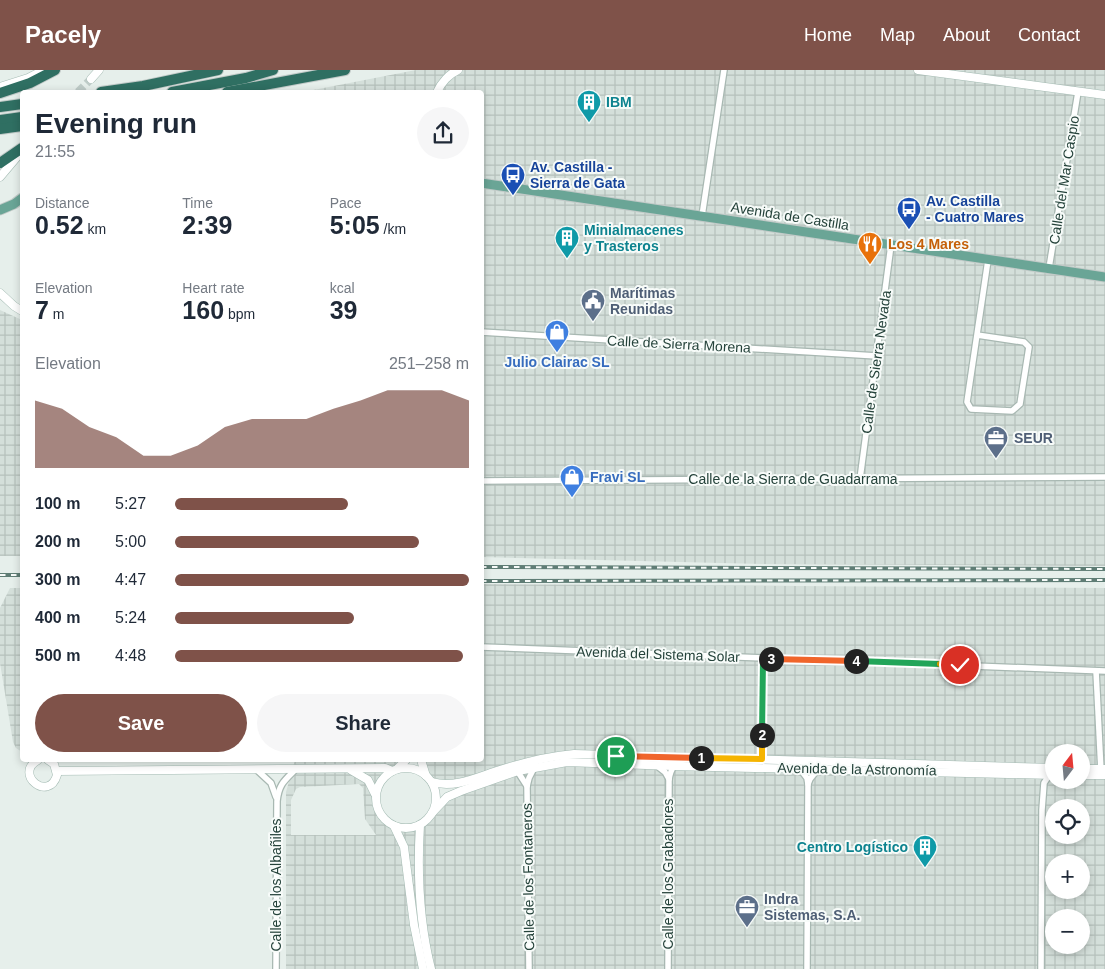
<!DOCTYPE html>
<html lang="en">
<head>
<meta charset="utf-8">
<style>
	:root { --surface:#fff; --page:#f6f6f7; --text:#1f2937; --muted:#747a83; --accent:#7f5249 }
	body { margin:0; font-family:Arial,sans-serif; background:var(--page); color:var(--text); height:100vh; display:flex; flex-direction:column; font-size:19px; white-space:nowrap }
	* { box-sizing:border-box; margin:0 }
	p { font-size:16px; color:var(--muted) }
	.icon { flex:none; width:28px; height:28px; fill:none; stroke:currentColor; stroke-width:2; stroke-linecap:round; stroke-linejoin:round }
	.map { position:relative; flex:1; overflow:hidden }
	.sheet { position:absolute; left:20px; top:20px; width:464px; height:672px; display:flex; flex-direction:column; background:var(--surface); border-radius:5px; box-shadow:0 2px 8px #0003 }
	.sheet>* { flex:none }
	.needle { width:32px; rotate:16deg }
	.fabs { position:absolute; left:1045px; top:674px; display:grid; gap:10px }
	.fabs a { display:grid; place-items:center; width:45px; height:45px; border-radius:50%; background:var(--surface); box-shadow:0 2px 8px #0003; font-size:25px }
	.pin { position:absolute; display:grid; place-items:center; width:42px; height:42px; color:#fff; margin:-21px; border:2px solid #fff; border-radius:50%; box-shadow:0 1px 5px #0007 }
	.km { position:absolute; width:25px; height:25px; margin:-12px; border-radius:50%; background:#222; color:#fff; font-size:14px; line-height:25px; text-align:center }
	.round { display:grid; place-items:center; flex:none; width:52px; height:52px; border-radius:26px; background:var(--page) }
	.headline { display:flex; align-items:center; justify-content:space-between; height:85px; padding:0 15px }
	h1 { font-size:28px; font-weight:600; line-height:38px }
	.stats { display:grid; grid-template-columns:repeat(3,1fr); gap:8px; height:85px; padding:5px 15px }
	.stats div { display:grid; align-content:center }
	.stats b { font-size:25px; font-weight:600 }
	.stats small { font-size:14px; font-weight:400 }
	.stats p { font-size:14px }
	.chart { height:140px; padding:10px 15px }
	.chart p { display:flex; justify-content:space-between }
	.chart svg { width:100%; height:90px; margin-top:5px; fill:var(--accent); opacity:.7 }
	.cta { display:flex; gap:10px; margin-top:auto; padding:10px 15px }
	.cta a { flex:1; height:58px; border-radius:30px; background:var(--accent); color:#fff; font-size:20px; font-weight:600; line-height:58px; text-align:center }
	.cta a+a { background:var(--page); color:var(--text) }
	ul { padding:0 15px; list-style:none; font-size:16px }
	li { display:grid; grid-template-columns:80px 60px 1fr; align-items:center; height:38px }
	li i { height:12px; border-radius:6px; background:var(--accent) }
	header { display:flex; align-items:center; gap:30px; box-sizing:border-box; height:70px; padding:0 25px; background:var(--accent); color:#fff }
	header strong { font-size:24px }
	nav { display:flex; gap:28px; margin-inline-start:auto; font-size:18px }
	.map>svg:first-child { display:block }
	.industrial { fill:url(#industrial-grid); fill-rule:evenodd }
	.grass { fill:#bfe0c8 }
	.lines { fill:none; stroke-linecap:round; stroke-linejoin:round }
	.secondary-tunnel { stroke:#bfccc8; stroke-width:8; stroke-dasharray:8 4; stroke-linecap:butt }
	.street-casing { stroke:#a8b8b2; stroke-width:8 }
	.secondary-casing { stroke:#a4bbb3; stroke-width:9 }
	.primary-casing { stroke:#c2cac8; stroke-width:11 }
	.highway-casing { stroke:#c2cac8; stroke-width:12 }
	.street { stroke:#fff; stroke-width:5.5 }
	.secondary { stroke:#fff; stroke-width:8 }
	.primary { stroke:#6aa596; stroke-width:9 }
	.highway { stroke:#2f6f62; stroke-width:10 }
	.rail-casing { stroke:#5f7d75; stroke-width:4 }
	.rail { stroke:#f7fbf9; stroke-width:2; stroke-dasharray:5.5; stroke-linecap:butt }
	.split-1-casing { stroke:#fff; stroke-width:10 }
	.split-2-casing { stroke:#fff; stroke-width:10 }
	.split-3-casing { stroke:#fff; stroke-width:10 }
	.split-4-casing { stroke:#fff; stroke-width:10 }
	.split-5-casing { stroke:#fff; stroke-width:10 }
	.split-6-casing { stroke:#fff; stroke-width:10 }
	.split-1 { stroke:#f0652b; stroke-width:6 }
	.split-2 { stroke:#f5b400; stroke-width:6 }
	.split-3 { stroke:#22a559; stroke-width:6 }
	.split-4 { stroke:#f0652b; stroke-width:6 }
	.split-5 { stroke:#22a559; stroke-width:6 }
	.split-6 { stroke:#f5b400; stroke-width:6 }
	.labels { text-anchor:middle; dominant-baseline:central; stroke-width:4; stroke-linejoin:round; paint-order:stroke }
	.culture-label { font-size:14px; font-weight:bold; fill:#0d838f; stroke:#f7fbf9; text-anchor:start }
	.transit-label { font-size:14px; font-weight:bold; fill:#164399; stroke:#f7fbf9; text-anchor:start }
	.street-label { font-size:14px; fill:#24423a; stroke:#f7fbf9 }
	.food-label { font-size:14px; font-weight:bold; fill:#c56008; stroke:#f7fbf9; text-anchor:start }
	.service-label { font-size:14px; font-weight:bold; fill:#4e5e75; stroke:#f7fbf9; text-anchor:start }
	.shop-label { font-size:14px; font-weight:bold; fill:#366cbe; stroke:#f7fbf9 }
</style>
</head>
<body>
<header>
<strong>Pacely</strong>
<nav><a>Home</a><a>Map</a><a>About</a><a>Contact</a></nav>
</header>
<div class="map">
<svg width="1105" height="899" viewBox="0 0 1105 899">
	<defs>
		<pattern id="industrial-grid" width="8" height="8" patternUnits="userSpaceOnUse" patternTransform="scale(1.25)"><rect width="8" height="8" fill="#d4dfda"/><path d="M0 4h8M4 0v8" fill="none" stroke="#b6c1bc"/></pattern>
	</defs>
	<rect width="100%" height="100%" fill="#e6efeb"/>
	<!-- industrial -->
	<g class="industrial">
		<path d="M416 0H1105V496L761 494 481 487V22H303Z"/>
		<path d="M0 240 22 250V486H0Z"/>
		<path d="M481 514 1105 518V699H1081V682H1054V698L566 685 458 714 432 712 426 706 421 690H481Z"/>
		<path d="M10 518H22V682L16 678 13 672 0 593V538Z"/>
		<path d="M295 690H406L382 710 378 718 376 726 377 735 384 749 394 756 403 758H411L420 755 427 750 447 727 549 695 1054 705V710H1081V705H1105V899H286V722ZM359 714 363 718 365 749 376 765H291V730L296 719 300 717ZM1054 738H1081V765H1054ZM1054 792H1081V820H1054ZM1054 848H1081V875H1054Z"/>
	</g>
	<!-- grass -->
	<path class="grass" d="M168 690H395L175 692Z"/>
	<g class="lines">
		<!-- secondary-tunnel -->
		<path class="secondary-tunnel" d="M78 22 91 9"/>
		<defs>
			<g id="street">
				<path d="M702 146 724 0"/>
				<path d="M1049 198 1078 22"/>
				<path d="M481 262 877 286"/>
				<path d="M977 265 1024 272 1029 277 1020 334 1012 341 971 339 967 332 988 190"/>
				<path d="M860 409 891 175"/>
				<path d="M481 411 1105 407"/>
				<path d="M481 577 1105 601"/>
				<path d="M1096 601 1101 701"/>
				<path d="M763 691 762 689 763 589"/>
				<path d="M794 691 807 708 808 714"/>
				<path d="M656 695 665 702 669 709"/>
				<path d="M516 699 527 716"/>
				<path d="M257 700 271 713 276 727"/>
				<path d="M276 899 277 731C279 714 284 711 296 699"/>
				<path d="M529 899 527 716 529 708 534 698"/>
				<path d="M668 899 669 709C671 698 675 692 686 689"/>
				<path d="M807 899 808 714 810 709 818 699"/>
				<path d="M1041 899 1042 740 1044 713 1050 704"/>
			</g>
			<g id="secondary">
				<path d="M918 0 1105 25"/>
				<path d="M91 9 99 0"/>
				<path d="M0 17 28 8 44 0"/>
				<path d="M437 22C441 13 449 4 458 0"/>
				<path d="M0 107 22 81"/>
				<path d="M0 223 14 236 22 241"/>
				<path d="M38 690C13 704 49 733 57 705L54 694 48 690"/>
				<path d="M421 690 426 706"/>
				<circle cx="406" cy="728" r="30"/>
				<path d="M397 699 406 690"/>
				<path d="M1081 699H1105"/>
				<path d="M351 700 368 710 375 724"/>
				<path d="M57 701 385 698 392 701"/>
				<path d="M1081 705H1105"/>
				<path d="M432 712C456 719 479 706 503 699 526 692 550 686 574 684L1054 698"/>
				<path d="M432 743 447 727 461 721 518 701 567 692 673 696 1054 705"/>
				<path d="M420 755C417 804 419 851 431 899"/>
				<path d="M394 756 404 777 414 855 423 899"/>
			</g>
			<g id="primary">
				<path d="M481 113 1105 207"/>
				<path d="M0 140 14 134 22 128"/>
			</g>
			<g id="highway">
				<path d="M101 22 143 16 218 0"/>
				<path d="M172 22 246 8 273 0"/>
				<path d="M227 22 345 0"/>
				<path d="M0 23 30 13 55 0"/>
				<path d="M0 37 22 34"/>
				<path d="M0 50 22 47"/>
				<path d="M0 59 22 56"/>
				<path d="M0 93 22 78"/>
			</g>
		</defs>
		<!-- street casing -->
		<use href="#street" class="street-casing"/>
		<!-- secondary casing -->
		<use href="#secondary" class="secondary-casing"/>
		<!-- primary casing -->
		<use href="#primary" class="primary-casing"/>
		<!-- highway casing -->
		<use href="#highway" class="highway-casing"/>
		<!-- street -->
		<use href="#street" class="street"/>
		<!-- secondary -->
		<use href="#secondary" class="secondary"/>
		<!-- primary -->
		<use href="#primary" class="primary"/>
		<!-- highway -->
		<use href="#highway" class="highway"/>
		<defs>
			<g id="rail">
				<path d="M481 497 1105 499"/>
				<path d="M0 505H22"/>
				<path d="M481 511 1105 510"/>
			</g>
		</defs>
		<!-- rail casing -->
		<use href="#rail" class="rail-casing"/>
		<!-- rail -->
		<use href="#rail" class="rail"/>
	</g>
	<g class="lines">
		<defs>
			<path id="split-1" d="M616 686 701 688"/>
			<path id="split-2" d="M701 688 762 689V665"/>
			<path id="split-3" d="M762 665 763 589H771"/>
			<path id="split-4" d="M771 589 856 591"/>
			<path id="split-5" d="M856 591 940 594"/>
			<path id="split-6" d="M940 594 960 595"/>
		</defs>
		<!-- split-1 casing -->
		<use href="#split-1" class="split-1-casing"/>
		<!-- split-2 casing -->
		<use href="#split-2" class="split-2-casing"/>
		<!-- split-3 casing -->
		<use href="#split-3" class="split-3-casing"/>
		<!-- split-4 casing -->
		<use href="#split-4" class="split-4-casing"/>
		<!-- split-5 casing -->
		<use href="#split-5" class="split-5-casing"/>
		<!-- split-6 casing -->
		<use href="#split-6" class="split-6-casing"/>
		<!-- split-1 -->
		<use href="#split-1" class="split-1"/>
		<!-- split-2 -->
		<use href="#split-2" class="split-2"/>
		<!-- split-3 -->
		<use href="#split-3" class="split-3"/>
		<!-- split-4 -->
		<use href="#split-4" class="split-4"/>
		<!-- split-5 -->
		<use href="#split-5" class="split-5"/>
		<!-- split-6 -->
		<use href="#split-6" class="split-6"/>
	</g>
	<!-- icons -->
	<defs>
		<symbol id="building-pin" viewBox="-11 -11 22 30"><path d="M0 17L-7.5 6A9.5 9.5 0 1 1 7.5 6Z" fill="#0f9aa8" stroke="#f7fbf9"/><path d="M-4-6H4V6H1V3H-1V6H-4ZM-2.5-4.3h1.7v1.8h-1.7ZM.8-4.3h1.7v1.8H.8ZM-2.5-1h1.7V.8h-1.7ZM.8-1h1.7V.8H.8Z" fill="#fff"/></symbol>
		<symbol id="bus-pin" viewBox="-11 -11 22 30"><path d="M0 17L-7.5 6A9.5 9.5 0 1 1 7.5 6Z" fill="#1a4fb4" stroke="#f7fbf9"/><path d="M-5-6H5V4H4V6H2V4H-2V6H-4V4H-5ZM-3.5-4V0h7V-4ZM-3.5 1.2v1.5H-2V1.2ZM2 1.2v1.5H3.5V1.2Z" fill="#fff"/></symbol>
		<symbol id="restaurant-pin" viewBox="-11 -11 22 30"><path d="M0 17L-7.5 6A9.5 9.5 0 1 1 7.5 6Z" fill="#e8710a" stroke="#f7fbf9"/><path d="M-5-6h1v4h1v-4h1v4h1v-4h1v5L-1.5 .5V6h-2V.5L-5-1ZM5-6V6H3V1.5H1.5Q1.5-4 5-6Z" fill="#fff"/></symbol>
		<symbol id="civic-pin" viewBox="-11 -11 22 30"><path d="M0 17L-7.5 6A9.5 9.5 0 1 1 7.5 6Z" fill="#5c6f8a" stroke="#f7fbf9"/><path d="M-.6-6.5H3V-4.5H.6V-3L4-1V1h2V6H-6V1h2V-1L-.6-3ZM-1.2 2.5V6h2.4V2.5Z" fill="#fff"/></symbol>
		<symbol id="shop-pin" viewBox="-11 -11 22 30"><path d="M0 17L-7.5 6A9.5 9.5 0 1 1 7.5 6Z" fill="#3f7fe0" stroke="#f7fbf9"/><path d="M-5-2.5h2.3a2.7 3.5 0 0 1 5.4 0H5L5.5 6h-11ZM-1.5-2.5h3a1.5 2.3 0 0 0-3 0Z" fill="#fff"/></symbol>
		<symbol id="office-pin" viewBox="-11 -11 22 30"><path d="M0 17L-7.5 6A9.5 9.5 0 1 1 7.5 6Z" fill="#5c6f8a" stroke="#f7fbf9"/><path d="M-6-3h4V-5.5h4V-3h4V5H-6ZM-1-4.5V-3h2v-1.5ZM-6 0V1H6V0Z" fill="#fff"/></symbol>
	</defs>
	<g fill-rule="evenodd">
		<use href="#building-pin" x="575" y="18" width="28" height="38"/>
		<use href="#bus-pin" x="499" y="91" width="28" height="38"/>
		<use href="#bus-pin" x="895" y="125" width="28" height="38"/>
		<use href="#building-pin" x="553" y="154" width="28" height="38"/>
		<use href="#restaurant-pin" x="856" y="160" width="28" height="38"/>
		<use href="#civic-pin" x="579" y="217" width="28" height="38"/>
		<use href="#shop-pin" x="543" y="248" width="28" height="38"/>
		<use href="#office-pin" x="982" y="354" width="28" height="38"/>
		<use href="#shop-pin" x="558" y="393" width="28" height="38"/>
		<use href="#building-pin" x="911" y="763" width="28" height="38"/>
		<use href="#office-pin" x="733" y="823" width="28" height="38"/>
	</g>
	<g class="labels">
		<!-- culture labels -->
		<g class="culture-label">
			<text x="606" y="32">IBM</text>
			<text x="584" y="160">Minialmacenes<tspan x="584" dy="16">y Trasteros</tspan></text>
			<text x="908" y="777" text-anchor="end">Centro Logístico</text>
		</g>
		<!-- transit labels -->
		<g class="transit-label">
			<text x="530" y="97">Av. Castilla -<tspan x="530" dy="16">Sierra de Gata</tspan></text>
			<text x="926" y="131">Av. Castilla<tspan x="926" dy="16">- Cuatro Mares</tspan></text>
		</g>
		<!-- street labels -->
		<g class="street-label">
			<text transform="translate(1064 110) rotate(-81)">Calle del Mar Caspio</text>
			<text transform="translate(790 146) rotate(9)">Avenida de Castilla</text>
			<text transform="translate(679 274) rotate(3)">Calle de Sierra Morena</text>
			<text transform="translate(876 292) rotate(-82)">Calle de Sierra Nevada</text>
			<text x="793" y="409">Calle de la Sierra de Guadarrama</text>
			<text transform="translate(658 584) rotate(2)">Avenida del Sistema Solar</text>
			<text transform="translate(857 699) rotate(1)">Avenida de la Astronomía</text>
			<text transform="translate(668 804) rotate(-90)">Calle de los Grabadores</text>
			<text transform="translate(528 807) rotate(-91)">Calle de los Fontaneros</text>
			<text transform="translate(276 815) rotate(-90)">Calle de los Albañiles</text>
		</g>
		<!-- food labels -->
		<g class="food-label">
			<text x="888" y="174">Los 4 Mares</text>
		</g>
		<!-- service labels -->
		<g class="service-label">
			<text x="610" y="223">Marítimas<tspan x="610" dy="16">Reunidas</tspan></text>
			<text x="1014" y="368">SEUR</text>
			<text x="764" y="829">Indra<tspan x="764" dy="16">Sistemas, S.A.</tspan></text>
		</g>
		<!-- shop labels -->
		<g class="shop-label">
			<text x="557" y="292">Julio Clairac SL</text>
			<text x="590" y="407" text-anchor="start">Fravi SL</text>
		</g>
	</g>
</svg>
<div class="fabs">
<a><svg class="needle" viewBox="-14 -14 28 28"><path d="M0-13l5 13h-10z" fill="#e53935"/><path d="M0 13l5-13h-10z" fill="#747a83"/></svg></a>
<a><svg class="icon" aria-label="locate" viewBox="0 0 24 24"><circle cx="12" cy="12" r="6"/><path d="M12 2v4M12 18v4M2 12h4M18 12h4"/></svg></a>
<a>+</a>
<a>−</a>
</div>
<div class="pin" style="left:616px;top:686px;background:#1e9e55"><svg class="icon" aria-label="arrive" viewBox="0 0 24 24"><path d="M6 21V4h12l-3 4 3 4H6"/></svg></div>
<div class="pin" style="left:960px;top:595px;background:#d93025"><svg class="icon" aria-label="check" viewBox="0 0 24 24"><path d="M5 12l5 5 9-10"/></svg></div>
<b class="km" style="left:701px;top:688px">1</b>
<b class="km" style="left:762px;top:665px">2</b>
<b class="km" style="left:771px;top:589px">3</b>
<b class="km" style="left:856px;top:591px">4</b>
<section class="sheet">
<div class="headline"><div><h1>Evening run</h1><p>21:55</p></div><a class="round"><svg class="icon" aria-label="share" viewBox="0 0 24 24"><path d="M12 15V3M7 8l5-5 5 5M5 13v7h14v-7"/></svg></a></div>
<div class="stats">
<div><p>Distance</p><b>0.52<small> km</small></b></div>
<div><p>Time</p><b>2:39</b></div>
<div><p>Pace</p><b>5:05<small> /km</small></b></div>
</div>
<div class="stats">
<div><p>Elevation</p><b>7<small> m</small></b></div>
<div><p>Heart rate</p><b>160<small> bpm</small></b></div>
<div><p>kcal</p><b>39</b></div>
</div>
<div class="chart"><p><span>Elevation</span>251–258 m</p>
<svg viewBox="0 0 160 44" preserveAspectRatio="none"><path d="M0 44V11L10 15L20 24L30 29L40 38L50 38L60 33L70 24L80 20L90 20L100 20L110 15L120 11L130 6L140 6L150 6L160 11V44z"/></svg>
</div>
<ul>
<li><b>100 m</b>5:27<i style="width:59%"></i></li>
<li><b>200 m</b>5:00<i style="width:83%"></i></li>
<li><b>300 m</b>4:47<i style="width:100%"></i></li>
<li><b>400 m</b>5:24<i style="width:61%"></i></li>
<li><b>500 m</b>4:48<i style="width:98%"></i></li>
</ul>
<div class="cta"><a>Save</a><a>Share</a></div>
</section>
</div>
</body>
</html>
